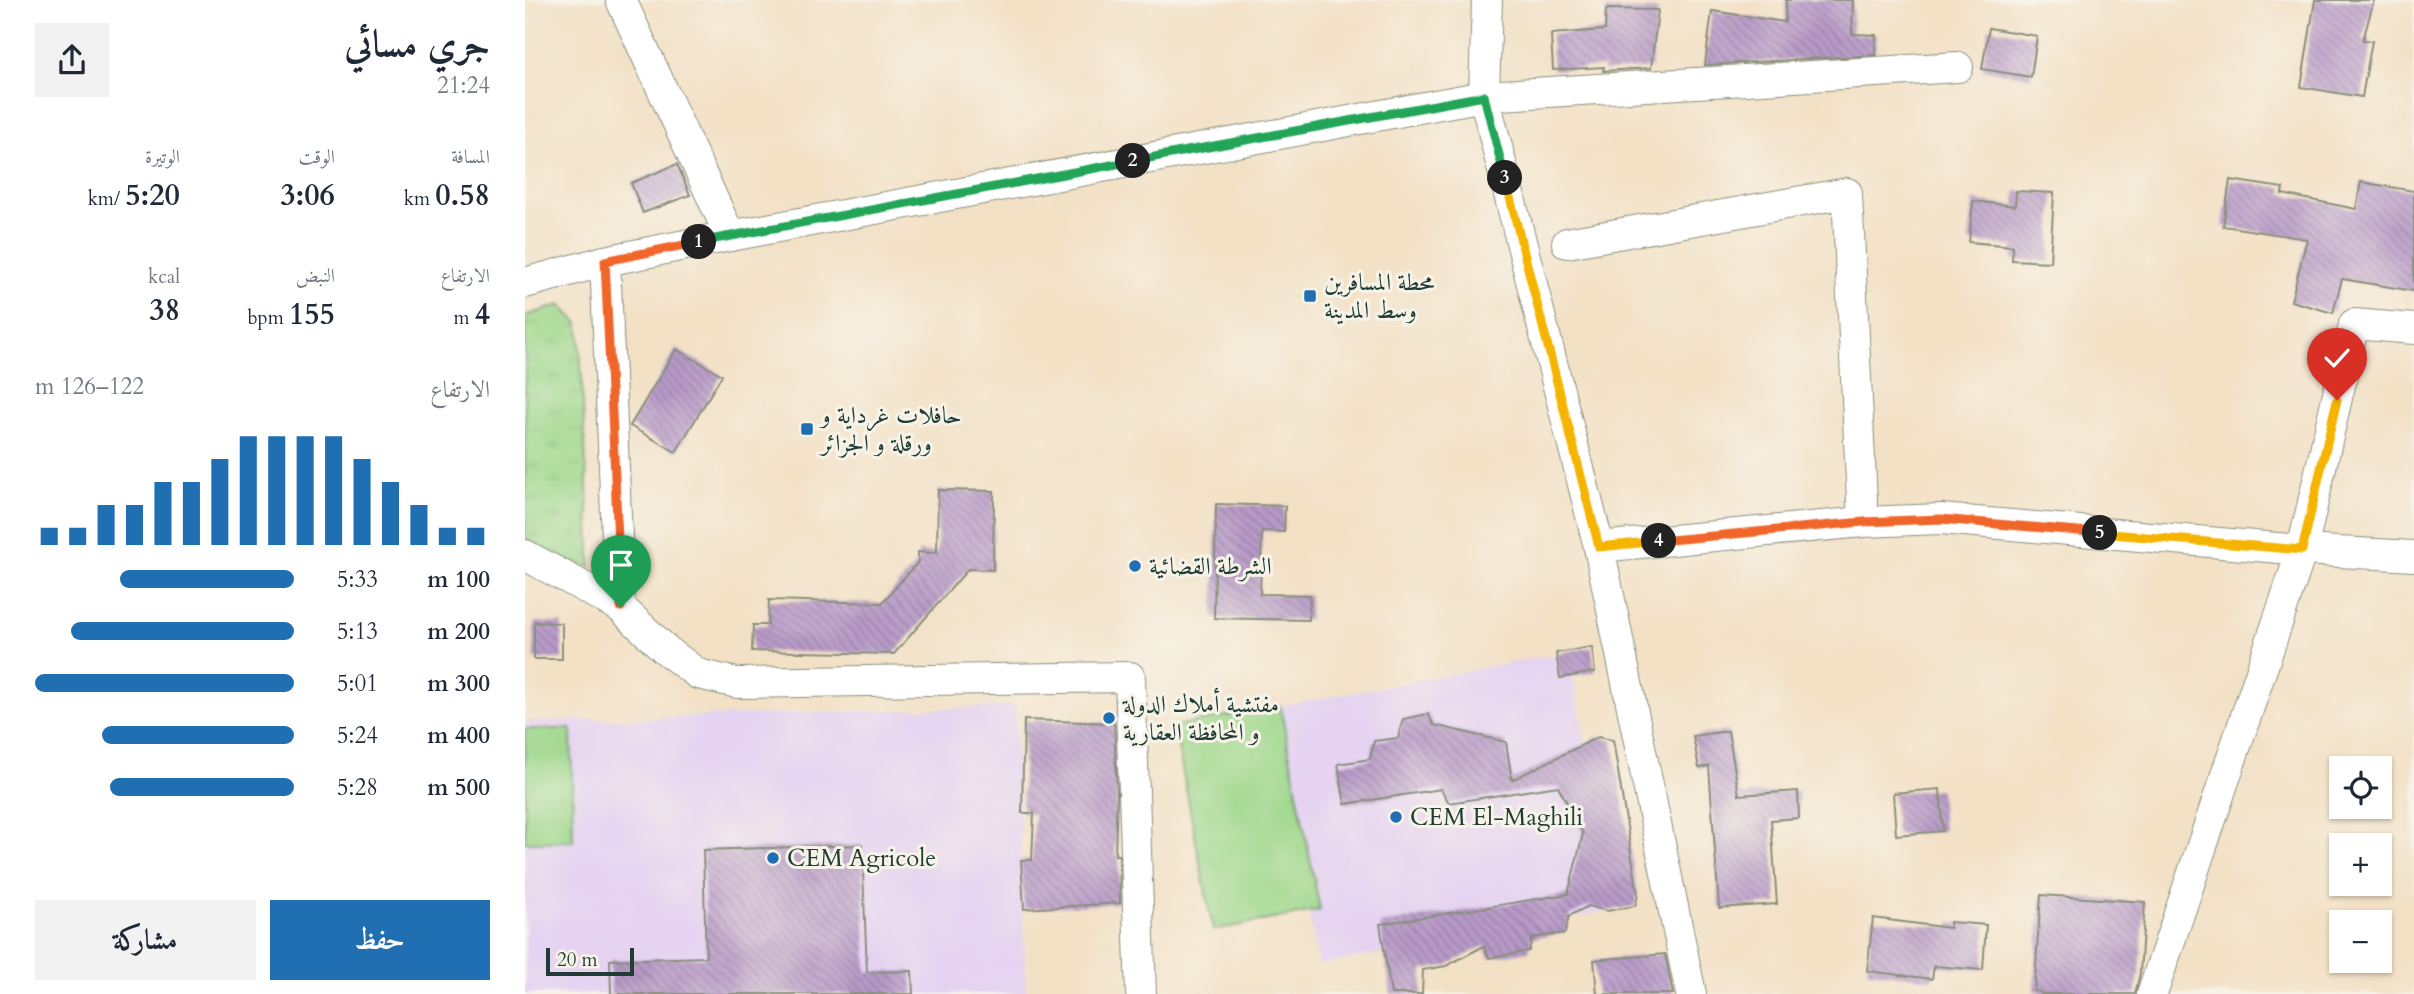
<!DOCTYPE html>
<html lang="ar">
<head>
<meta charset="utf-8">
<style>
	:root { --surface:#fff; --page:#f2f2f3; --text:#1f2937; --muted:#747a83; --accent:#1f6fb2 }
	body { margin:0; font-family:Cardo,Amiri,serif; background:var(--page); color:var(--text); direction:rtl; height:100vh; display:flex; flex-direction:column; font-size:26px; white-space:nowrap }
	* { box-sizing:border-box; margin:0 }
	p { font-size:23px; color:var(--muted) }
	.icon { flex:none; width:38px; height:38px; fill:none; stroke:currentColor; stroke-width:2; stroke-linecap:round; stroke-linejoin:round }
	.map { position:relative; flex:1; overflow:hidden; direction:ltr }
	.sheet { display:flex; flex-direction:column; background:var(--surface); width:525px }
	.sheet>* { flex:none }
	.fabs { position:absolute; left:1804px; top:756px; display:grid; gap:14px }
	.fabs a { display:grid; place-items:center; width:63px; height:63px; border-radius:0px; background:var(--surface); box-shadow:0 2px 5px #0004; font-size:35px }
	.scale { position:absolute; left:21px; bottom:18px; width:88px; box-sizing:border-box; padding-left:7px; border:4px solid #1f3d34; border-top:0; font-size:19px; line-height:24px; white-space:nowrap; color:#1f3d34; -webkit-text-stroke:5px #f7f3e8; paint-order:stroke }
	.pin { position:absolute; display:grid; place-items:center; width:60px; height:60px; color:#fff; margin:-72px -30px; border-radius:50% 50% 50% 0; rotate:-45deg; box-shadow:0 0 7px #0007 }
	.pin .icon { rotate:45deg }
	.km { position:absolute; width:35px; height:35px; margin:-18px; border-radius:50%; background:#222; color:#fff; font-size:19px; line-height:35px; text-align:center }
	.round { display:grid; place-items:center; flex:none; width:74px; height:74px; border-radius:0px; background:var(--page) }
	.head { display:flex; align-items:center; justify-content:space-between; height:119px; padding:0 35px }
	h1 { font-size:38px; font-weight:700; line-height:52px }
	.figures { display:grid; grid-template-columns:repeat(3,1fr); gap:10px; height:119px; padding:7px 35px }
	.figures div { display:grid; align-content:center }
	.figures b { font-size:30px; font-weight:700 }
	.figures small { font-size:19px; font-weight:400 }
	.figures p { font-size:19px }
	.chart { height:196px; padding:14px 35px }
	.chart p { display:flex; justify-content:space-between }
	.chart svg { width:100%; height:126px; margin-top:7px; stroke:var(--accent); stroke-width:6 }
	.button { display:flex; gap:14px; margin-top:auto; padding:14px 35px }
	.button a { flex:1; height:80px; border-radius:0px; background:var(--accent); color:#fff; font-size:28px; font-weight:700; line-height:80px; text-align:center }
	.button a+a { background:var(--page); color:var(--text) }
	ul { padding:0 35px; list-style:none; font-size:23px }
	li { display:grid; grid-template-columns:112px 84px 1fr; align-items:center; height:52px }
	li i { height:18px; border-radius:9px; background:var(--accent) }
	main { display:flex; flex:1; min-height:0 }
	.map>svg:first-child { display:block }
	.built { fill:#e5d3f1 }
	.green { fill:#9dd78a; stroke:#5e8a5f; stroke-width:2 }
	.park { fill:url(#park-tufts); stroke:#5e8a5f; stroke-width:2 }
	.building { fill:url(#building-back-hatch) }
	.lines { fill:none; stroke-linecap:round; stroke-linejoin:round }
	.minor-casing { stroke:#898f7d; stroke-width:32 }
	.minor { stroke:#fff; stroke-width:30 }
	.split-1-casing { stroke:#fff; stroke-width:14 }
	.split-2-casing { stroke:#fff; stroke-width:14 }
	.split-3-casing { stroke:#fff; stroke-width:14 }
	.split-4-casing { stroke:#fff; stroke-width:14 }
	.split-5-casing { stroke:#fff; stroke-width:14 }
	.split-6-casing { stroke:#fff; stroke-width:14 }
	.split-1 { stroke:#f0652b; stroke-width:9 }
	.split-2 { stroke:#22a559; stroke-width:9 }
	.split-3 { stroke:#22a559; stroke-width:9 }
	.split-4 { stroke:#f5b400; stroke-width:9 }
	.split-5 { stroke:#f0652b; stroke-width:9 }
	.split-6 { stroke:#f5b400; stroke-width:9 }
	.poi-dot { fill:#1f6fb2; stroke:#f7f3e8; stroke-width:2.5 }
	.labels { text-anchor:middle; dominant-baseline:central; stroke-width:6; stroke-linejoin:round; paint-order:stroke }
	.poi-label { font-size:24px; fill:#1f3d34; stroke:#f7f3e8; text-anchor:start }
</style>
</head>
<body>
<main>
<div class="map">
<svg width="1889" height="994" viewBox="0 0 1889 994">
	<defs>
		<pattern id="park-tufts" width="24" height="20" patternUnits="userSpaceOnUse" patternTransform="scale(1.75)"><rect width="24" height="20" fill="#9dd78a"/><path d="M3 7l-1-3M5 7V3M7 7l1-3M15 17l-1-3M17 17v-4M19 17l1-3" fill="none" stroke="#87b978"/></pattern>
		<pattern id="building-back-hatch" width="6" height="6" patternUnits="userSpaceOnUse" patternTransform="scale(1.75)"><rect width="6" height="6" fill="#b89ac8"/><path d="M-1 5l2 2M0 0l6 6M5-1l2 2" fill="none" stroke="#957fa3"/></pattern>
	</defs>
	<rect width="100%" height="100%" fill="#f7f3e8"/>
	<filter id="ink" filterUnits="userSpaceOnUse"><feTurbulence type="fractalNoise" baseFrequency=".0143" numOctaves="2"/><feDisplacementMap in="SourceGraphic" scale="14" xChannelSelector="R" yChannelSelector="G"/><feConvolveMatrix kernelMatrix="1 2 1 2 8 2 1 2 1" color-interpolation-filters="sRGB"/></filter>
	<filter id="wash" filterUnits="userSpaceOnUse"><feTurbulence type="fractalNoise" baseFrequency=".00686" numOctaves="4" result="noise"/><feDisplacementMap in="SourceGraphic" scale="28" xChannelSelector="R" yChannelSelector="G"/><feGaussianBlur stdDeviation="1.57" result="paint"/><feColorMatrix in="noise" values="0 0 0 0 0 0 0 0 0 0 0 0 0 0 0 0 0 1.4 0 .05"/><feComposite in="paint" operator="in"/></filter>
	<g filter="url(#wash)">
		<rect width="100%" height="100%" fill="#f3e1c6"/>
		<!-- built -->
		<g class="built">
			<path d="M1043 652 1093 909 794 965 783 912 688 930 649 726Z"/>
			<path d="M490 706 501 994H0V722Z"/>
		</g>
		<!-- green -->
		<g class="green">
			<path d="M755 706 795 910 688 930 649 726Z"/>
			<path d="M0 729H46L48 841 0 842Z"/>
		</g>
		<!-- park -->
		<path class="park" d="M35 305 54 324 66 567 40 560 0 539V316Z"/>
		<g id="blocks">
			<!-- building -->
			<g class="building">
				<path d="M1261 0H1328L1327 34 1351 35 1350 55 1180 65 1187 11 1260 22Z"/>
				<path d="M1790 0H1849L1838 40 1847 41 1837 97 1776 87Z"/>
				<path d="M1081 9 1133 10 1126 68 1078 71 1079 67 1028 70 1026 34 1080 30Z"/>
				<path d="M1464 28 1512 36 1506 77 1457 69Z"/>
				<path d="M152 164 165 195 118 213 106 183Z"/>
				<path d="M1705 180 1758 188 1757 194 1831 209 1836 182 1889 191V291L1817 279 1808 313 1766 301 1782 239 1698 226Z"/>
				<path d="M1491 191 1529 193 1525 262 1487 260 1488 246 1444 242 1448 201 1490 206Z"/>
				<path d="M151 349 197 375 151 452 105 426Z"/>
				<path d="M413 490 469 491 468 570 443 569 369 654 227 651 228 625H243L244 600 357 603 393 562V552L412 553Z"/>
				<path d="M691 504 760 506 759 532 737 531 735 594 785 595 784 620 689 618Z"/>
				<path d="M9 622 37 623V659H9Z"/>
				<path d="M1067 647 1070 672 1035 678 1031 653Z"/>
				<path d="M903 714 909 725 981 742 987 780 1073 737 1088 740 1113 895 1110 906 1082 911 1063 906 1044 916 1040 933 1007 938 1004 951 964 958 959 946 921 966 898 970 897 994H866L855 924 1043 894 1058 834 1033 786 924 803 916 789 820 804 813 764 845 759 849 741 873 738 878 719Z"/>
				<path d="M499 720 589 723 592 793 590 855H594L595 903 499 909 496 860H507L509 813H497Z"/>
				<path d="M1203 731 1214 795 1273 791 1274 818 1246 820 1252 904 1194 908 1184 766 1174 768 1168 736Z"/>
				<path d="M1415 789 1418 831 1371 835 1368 793Z"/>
				<path d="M337 845 342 972 387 971 388 994H86L85 960 181 957 178 850Z"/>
				<path d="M1516 895 1620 902 1615 973 1610 994H1516V992L1509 991Z"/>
				<path d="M1348 918 1425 928V922L1461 925 1458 970 1409 966 1407 979 1342 971Z"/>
				<path d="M1140 954 1148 994H1072L1069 960Z"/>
			</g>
		</g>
	</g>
	<g filter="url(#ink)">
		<use href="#blocks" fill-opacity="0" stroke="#898f7d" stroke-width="2"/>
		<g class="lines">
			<defs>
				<g id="minor">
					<path d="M96 0 205 236"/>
					<path d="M962 0 959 96 1074 547 1166 994"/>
					<path d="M1042 243 1322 193 1338 522"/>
					<path d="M80 261 95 607"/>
					<path d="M0 283 80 261 205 236 959 96 1433 67"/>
					<path d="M1074 547 1338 522 1416 519 1777 550 1889 556"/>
					<path d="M0 555 95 607 141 650 173 674 212 683 605 677 616 994"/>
					<path d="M1627 994 1777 550 1829 324 1889 329"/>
				</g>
			</defs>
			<!-- minor casing -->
			<use href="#minor" class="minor-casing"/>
			<!-- minor -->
			<use href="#minor" class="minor"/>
		</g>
	</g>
	<g class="lines" filter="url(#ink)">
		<defs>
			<path id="split-1" d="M96 607 80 261 174 242"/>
			<path id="split-2" d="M174 242 608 161"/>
			<path id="split-3" d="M608 161 959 96 980 178"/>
			<path id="split-4" d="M980 178 1074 547 1134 541"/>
			<path id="split-5" d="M1134 541 1338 522 1416 519 1575 533"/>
			<path id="split-6" d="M1575 533 1777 550 1812 400"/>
		</defs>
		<!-- split-1 casing -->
		<use href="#split-1" class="split-1-casing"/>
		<!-- split-2 casing -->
		<use href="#split-2" class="split-2-casing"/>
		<!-- split-3 casing -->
		<use href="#split-3" class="split-3-casing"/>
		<!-- split-4 casing -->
		<use href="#split-4" class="split-4-casing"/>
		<!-- split-5 casing -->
		<use href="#split-5" class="split-5-casing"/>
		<!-- split-6 casing -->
		<use href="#split-6" class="split-6-casing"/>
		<!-- split-1 -->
		<use href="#split-1" class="split-1"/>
		<!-- split-2 -->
		<use href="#split-2" class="split-2"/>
		<!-- split-3 -->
		<use href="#split-3" class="split-3"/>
		<!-- split-4 -->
		<use href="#split-4" class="split-4"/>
		<!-- split-5 -->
		<use href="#split-5" class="split-5"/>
		<!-- split-6 -->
		<use href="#split-6" class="split-6"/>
	</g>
	<!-- markers -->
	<g class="poi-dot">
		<rect x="778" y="289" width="14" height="14" rx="3.5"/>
		<rect x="275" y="422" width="14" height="14" rx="3.5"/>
		<circle cx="610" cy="566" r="7"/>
		<circle cx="584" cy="718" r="7"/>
		<circle cx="871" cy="817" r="7"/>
		<circle cx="248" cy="858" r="7"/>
	</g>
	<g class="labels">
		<!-- poi labels -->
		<g class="poi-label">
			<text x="799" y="282">محطة المسافرين<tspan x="799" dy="28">وسط المدينة</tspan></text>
			<text x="296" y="415">حافلات غرداية و<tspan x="296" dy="28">ورقلة و الجزائر</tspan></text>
			<text x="624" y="566">الشرطة القضائية</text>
			<text x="598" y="704">مفتشية أملاك الدولة<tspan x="598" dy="28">و المحافظة العقارية</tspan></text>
			<text x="885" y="817">CEM El-Maghili</text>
			<text x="262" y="858">CEM Agricole</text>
		</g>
	</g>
</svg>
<div class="fabs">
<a><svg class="icon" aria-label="locate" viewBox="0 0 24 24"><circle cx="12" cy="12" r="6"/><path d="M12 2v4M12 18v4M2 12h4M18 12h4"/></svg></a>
<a>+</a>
<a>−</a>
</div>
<div class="scale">20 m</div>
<div class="pin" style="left:96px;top:607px;background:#1e9e55"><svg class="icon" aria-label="arrive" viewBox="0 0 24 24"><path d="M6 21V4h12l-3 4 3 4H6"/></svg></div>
<div class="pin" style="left:1812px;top:400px;background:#d93025"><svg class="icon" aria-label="check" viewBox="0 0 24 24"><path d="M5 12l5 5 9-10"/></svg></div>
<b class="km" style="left:174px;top:242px">1</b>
<b class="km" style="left:608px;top:161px">2</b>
<b class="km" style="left:980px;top:178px">3</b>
<b class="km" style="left:1134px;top:541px">4</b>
<b class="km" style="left:1575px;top:533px">5</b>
</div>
<section class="sheet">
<div class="head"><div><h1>جري مسائي</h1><p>21:24</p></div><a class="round"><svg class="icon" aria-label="share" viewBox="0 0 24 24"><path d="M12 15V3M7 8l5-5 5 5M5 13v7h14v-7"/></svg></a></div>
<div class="figures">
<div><p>المسافة</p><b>0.58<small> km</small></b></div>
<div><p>الوقت</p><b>3:06</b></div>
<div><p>الوتيرة</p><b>5:20<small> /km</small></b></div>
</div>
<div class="figures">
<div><p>الارتفاع</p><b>4<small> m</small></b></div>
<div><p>النبض</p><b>155<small> bpm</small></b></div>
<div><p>kcal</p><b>38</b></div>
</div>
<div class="chart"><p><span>الارتفاع</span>122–126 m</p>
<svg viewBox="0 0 160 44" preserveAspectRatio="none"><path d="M5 44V38M15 44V38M25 44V30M35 44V30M45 44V22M55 44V22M65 44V14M75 44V6M85 44V6M95 44V6M105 44V6M115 44V14M125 44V22M135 44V30M145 44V38M155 44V38"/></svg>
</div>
<ul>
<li><b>100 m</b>5:33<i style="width:67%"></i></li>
<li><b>200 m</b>5:13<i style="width:86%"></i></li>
<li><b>300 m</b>5:01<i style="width:100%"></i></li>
<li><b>400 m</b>5:24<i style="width:74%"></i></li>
<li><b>500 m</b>5:28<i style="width:71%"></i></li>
</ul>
<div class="button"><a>حفظ</a><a>مشاركة</a></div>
</section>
</main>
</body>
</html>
